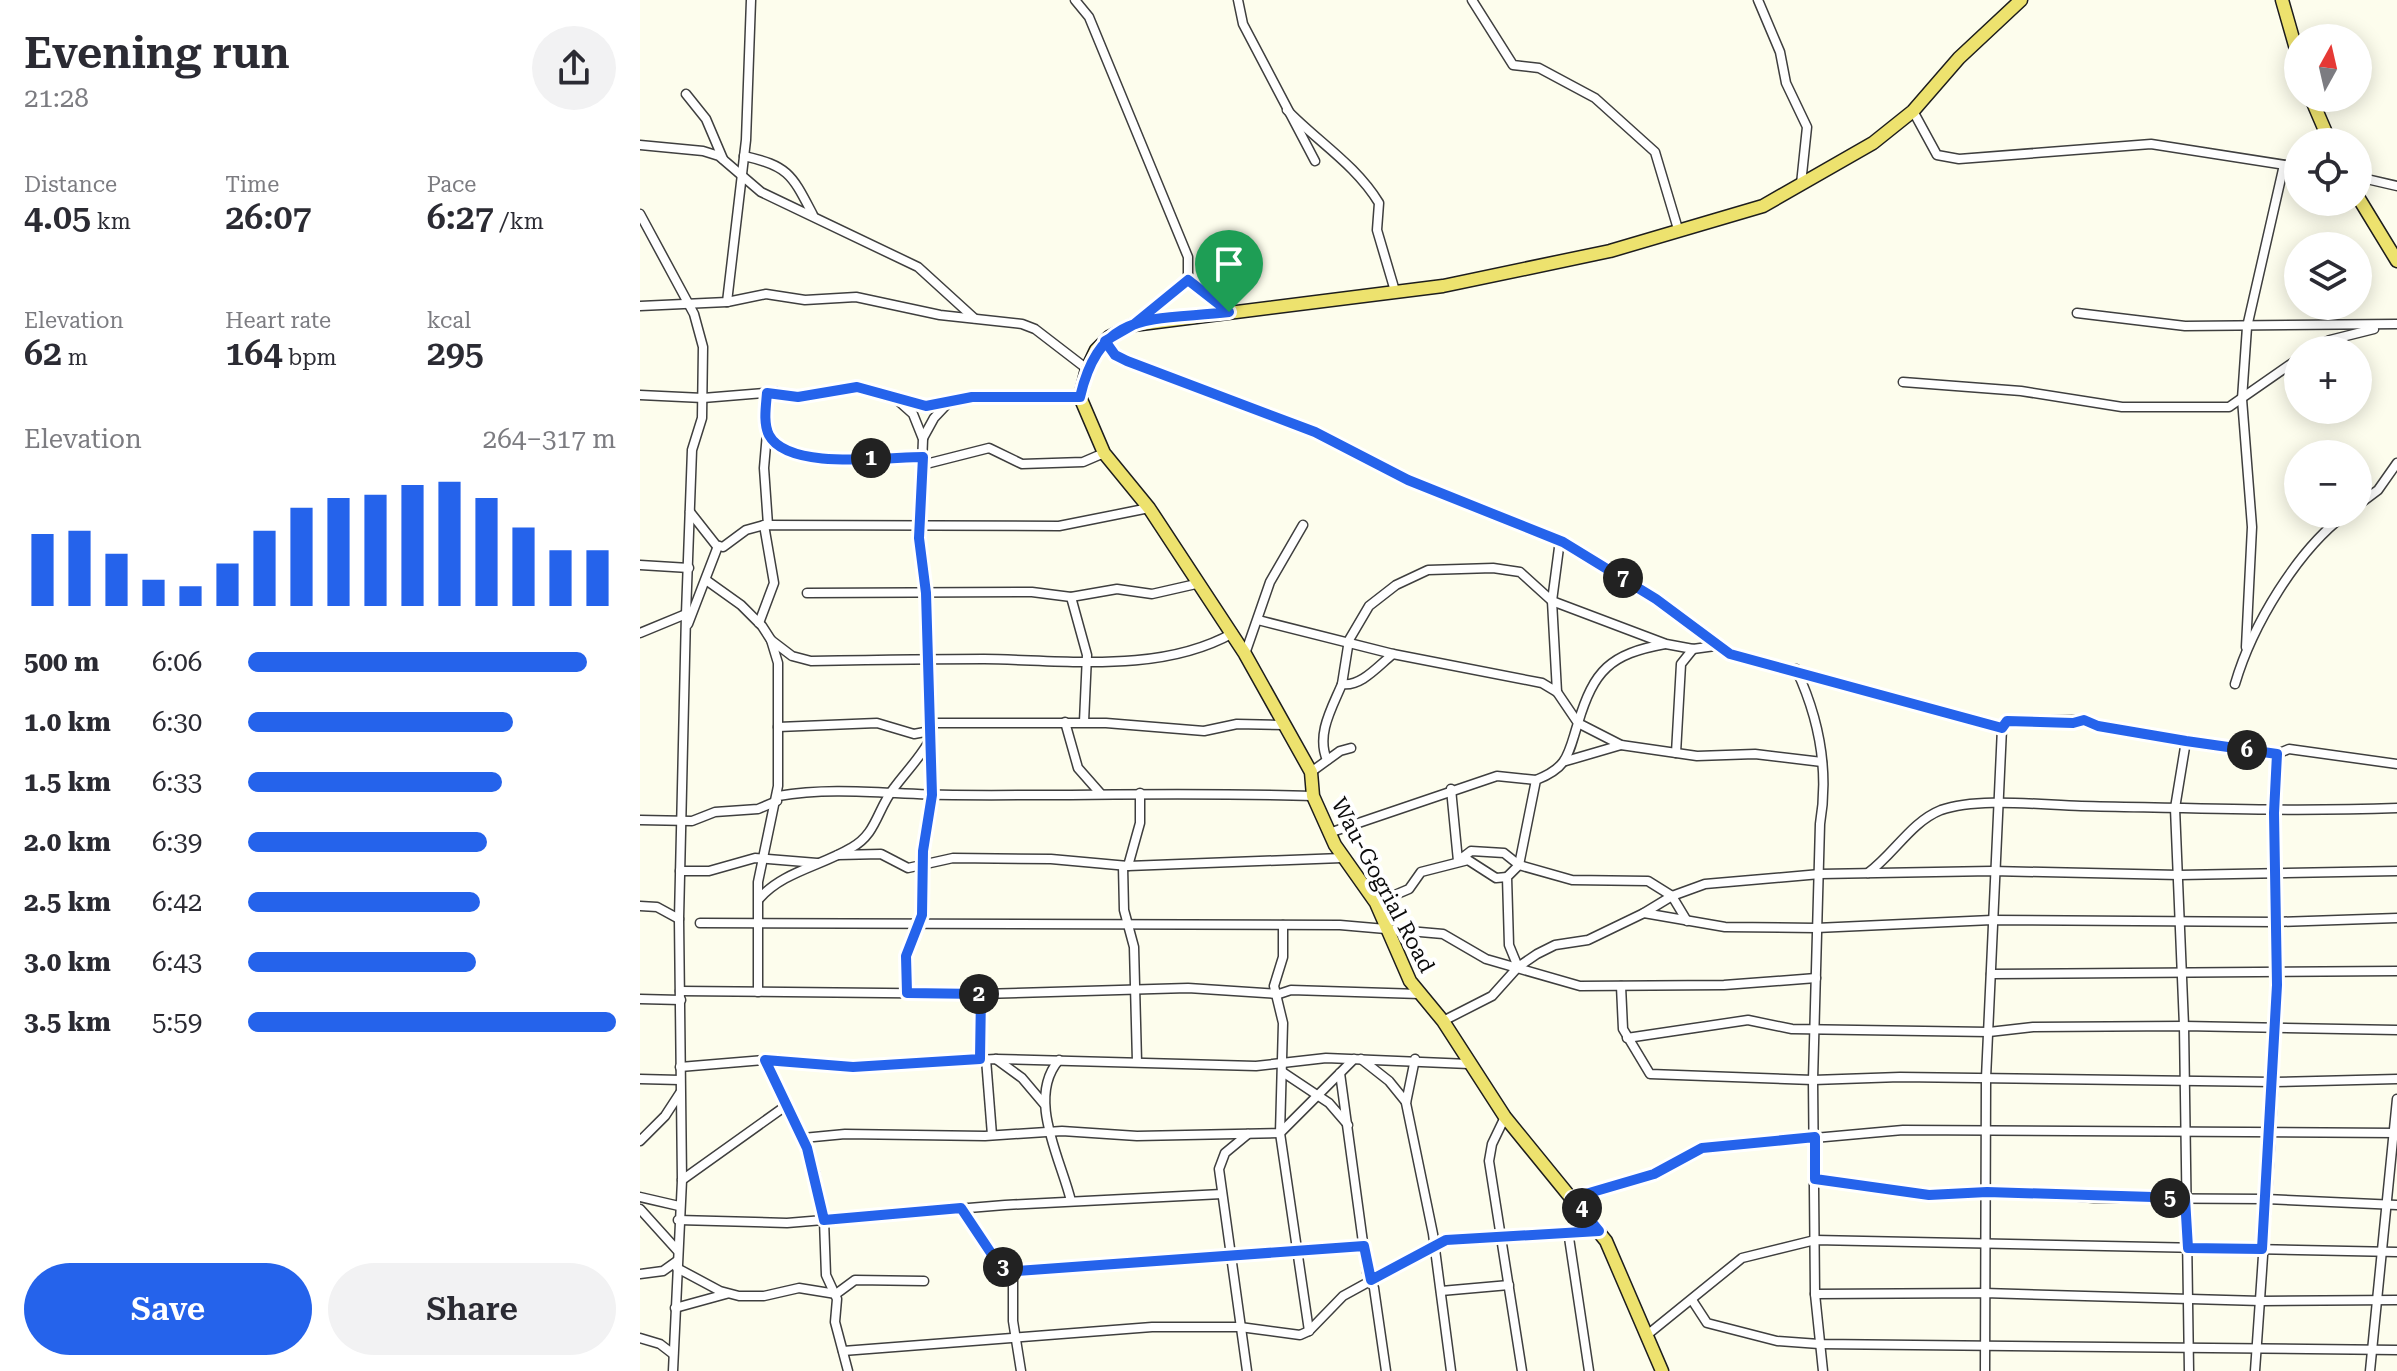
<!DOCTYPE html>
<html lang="en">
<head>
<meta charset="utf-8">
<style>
	:root { --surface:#fff; --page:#f2f2f3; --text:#2b2b33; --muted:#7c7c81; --accent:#2563eb }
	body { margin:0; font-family:"Roboto Serif",serif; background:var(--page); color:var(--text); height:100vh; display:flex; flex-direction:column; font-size:30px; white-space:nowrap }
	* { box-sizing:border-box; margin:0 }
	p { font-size:26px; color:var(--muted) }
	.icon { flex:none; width:44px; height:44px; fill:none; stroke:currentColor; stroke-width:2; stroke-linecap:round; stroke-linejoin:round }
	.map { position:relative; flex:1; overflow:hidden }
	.details { display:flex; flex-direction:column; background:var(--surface); width:640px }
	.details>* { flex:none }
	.needle { width:52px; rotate:8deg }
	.buttons { position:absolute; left:1644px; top:24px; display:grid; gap:16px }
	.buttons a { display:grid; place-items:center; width:88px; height:88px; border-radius:50%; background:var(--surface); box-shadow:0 4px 20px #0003; font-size:40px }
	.pin { position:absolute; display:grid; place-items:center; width:68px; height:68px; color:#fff; margin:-82px -34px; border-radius:50% 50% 50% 0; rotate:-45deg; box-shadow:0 0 8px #0007 }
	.pin .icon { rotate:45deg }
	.km { position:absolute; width:40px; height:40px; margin:-20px; border-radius:50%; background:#222; color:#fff; font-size:22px; line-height:40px; text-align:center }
	.round { display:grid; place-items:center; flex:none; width:84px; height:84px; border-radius:42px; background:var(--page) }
	.summary { display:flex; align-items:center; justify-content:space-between; height:136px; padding:0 24px }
	h1 { font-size:44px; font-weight:600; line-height:60px }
	.stats { display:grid; grid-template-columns:repeat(3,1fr); gap:12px; height:136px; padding:8px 24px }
	.stats div { display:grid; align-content:center }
	.stats b { font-size:34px; font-weight:600 }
	.stats small { font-size:22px; font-weight:400 }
	.stats p { font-size:22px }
	.chart { height:224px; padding:16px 24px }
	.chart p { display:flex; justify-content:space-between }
	.chart svg { width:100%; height:144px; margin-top:8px; stroke:var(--accent); stroke-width:6 }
	.cta { display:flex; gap:16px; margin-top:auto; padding:16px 24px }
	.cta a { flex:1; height:92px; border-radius:48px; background:var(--accent); color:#fff; font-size:32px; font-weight:600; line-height:92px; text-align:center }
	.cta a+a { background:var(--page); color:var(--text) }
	ul { padding:0 24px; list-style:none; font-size:26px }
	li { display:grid; grid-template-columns:128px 96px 1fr; align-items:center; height:60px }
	li i { height:20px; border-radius:10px; background:var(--accent) }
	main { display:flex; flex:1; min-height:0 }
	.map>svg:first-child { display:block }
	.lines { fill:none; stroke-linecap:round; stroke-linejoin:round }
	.street-casing { stroke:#3f3f3f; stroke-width:11 }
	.primary-casing { stroke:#1d1d1d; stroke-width:15 }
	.street { stroke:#fff; stroke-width:8 }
	.primary { stroke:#ede26e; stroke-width:12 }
	.route-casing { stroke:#fff; stroke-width:16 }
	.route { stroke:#2563eb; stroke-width:10 }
	.labels { text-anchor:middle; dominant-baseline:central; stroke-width:8; stroke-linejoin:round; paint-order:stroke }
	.street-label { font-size:22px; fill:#0c0c0c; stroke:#fff }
</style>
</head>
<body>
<main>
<section class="details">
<div class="summary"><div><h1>Evening run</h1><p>21:28</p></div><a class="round"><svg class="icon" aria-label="share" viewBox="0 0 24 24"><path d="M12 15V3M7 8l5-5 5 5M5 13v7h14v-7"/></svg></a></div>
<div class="stats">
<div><p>Distance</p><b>4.05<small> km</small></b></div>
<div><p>Time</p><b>26:07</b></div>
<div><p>Pace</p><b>6:27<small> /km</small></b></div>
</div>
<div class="stats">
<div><p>Elevation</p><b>62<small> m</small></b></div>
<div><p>Heart rate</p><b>164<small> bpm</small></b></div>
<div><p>kcal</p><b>295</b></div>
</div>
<div class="chart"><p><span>Elevation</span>264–317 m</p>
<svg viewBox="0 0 160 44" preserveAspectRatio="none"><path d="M5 44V22M15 44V21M25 44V28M35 44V36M45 44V38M55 44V31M65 44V21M75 44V14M85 44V11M95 44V10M105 44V7M115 44V6M125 44V11M135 44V20M145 44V27M155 44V27"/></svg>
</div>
<ul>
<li><b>500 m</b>6:06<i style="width:92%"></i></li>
<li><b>1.0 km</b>6:30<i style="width:72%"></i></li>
<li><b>1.5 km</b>6:33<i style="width:69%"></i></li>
<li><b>2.0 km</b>6:39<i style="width:65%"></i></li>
<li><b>2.5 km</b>6:42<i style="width:63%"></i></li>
<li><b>3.0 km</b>6:43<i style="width:62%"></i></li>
<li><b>3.5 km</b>5:59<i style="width:100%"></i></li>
</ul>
<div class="cta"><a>Save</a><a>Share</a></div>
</section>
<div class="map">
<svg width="1757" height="1371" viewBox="0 0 1757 1371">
	<rect width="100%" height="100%" fill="#fdfded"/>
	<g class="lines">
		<defs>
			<g id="street">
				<path d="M435 0 449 17 548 257V280L494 325"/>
				<path d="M598 0 603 24 675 161"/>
				<path d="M832 0 873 65 899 68 955 98 1015 152 1038 229"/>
				<path d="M1118 0 1140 52 1146 83 1167 127 1161 184"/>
				<path d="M46 94 66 119 83 159"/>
				<path d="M647 110C678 142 715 164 739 203L737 230 755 291"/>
				<path d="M1273 111 1297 155 1319 159 1511 144 1658 167"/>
				<path d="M0 145 63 151 79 156 121 192 278 267 334 318"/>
				<path d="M104 156C149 166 152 175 173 215"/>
				<path d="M1718 177 1757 186"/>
				<path d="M0 214 54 314 63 347 62 418 52 450 46 614 39 919 42 1180 33 1371"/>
				<path d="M548 280 589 312"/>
				<path d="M87 302 106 140 111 0"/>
				<path d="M0 306 87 302 126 294 165 300 216 297 300 315 382 324 395 329 447 369"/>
				<path d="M1437 313 1545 326 1757 324"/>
				<path d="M465 341 480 358 675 432 768 480 914 537 1016 599 1090 654 1362 728"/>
				<path d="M1670 350 1690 340 1734 329"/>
				<path d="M1263 382 1381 391 1482 407H1589L1658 359"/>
				<path d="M127 393C126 406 123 423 129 435 148 471 247 457 283 457"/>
				<path d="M0 395 63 398 136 392 154 398 212 387 280 406 332 397H440"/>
				<path d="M255 398 273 414 283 439 279 538 285 579 291 716 292 795 283 851 284 899 280 926 266 956 267 993"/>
				<path d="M127 433 124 468 128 525"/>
				<path d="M283 438 294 418 310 401"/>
				<path d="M282 465 349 448 382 464 443 462 464 453"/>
				<path d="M1718 505 1738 490 1757 463"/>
				<path d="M50 512 76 545 83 547 106 530 124 525 419 526 509 508"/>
				<path d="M0 565 49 568"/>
				<path d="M66 580 101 605 122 626 131 640 138 663V786L118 882V992"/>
				<path d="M167 593 392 592 431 597 477 589 512 594 556 584"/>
				<path d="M431 597 447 655 444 722"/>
				<path d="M618 620 753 654 902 683 917 692 912 601 920 540"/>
				<path d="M119 623 134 583 124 525"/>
				<path d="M48 624 78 546"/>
				<path d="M0 633 46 614"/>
				<path d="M131 640 152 656 171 661C229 660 287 659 344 659 425 660 520 674 593 633"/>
				<path d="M1025 644C970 654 954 670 938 723L981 745 1057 756 1115 754 1182 762"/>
				<path d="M1606 647 1612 527 1602 399 1607 327 1644 165"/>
				<path d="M605 654 630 582 663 525"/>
				<path d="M1156 669C1179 718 1189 771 1180 824L1173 1080 1175 1294 1183 1371"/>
				<path d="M702 684 709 640 729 606 756 585 788 570 853 568 880 572 912 601 1026 644 1053 649 1075 646"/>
				<path d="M1595 684C1612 626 1657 550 1706 514"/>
				<path d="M425 722 438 768 460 793"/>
				<path d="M290 723H466L564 731 597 724 645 725"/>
				<path d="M138 727 237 723 274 734 290 731"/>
				<path d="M1546 741 1535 808 1544 1026 1549 1371"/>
				<path d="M1036 753 1041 664 1053 649"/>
				<path d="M687 760C676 734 692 708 702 684 721 687 738 666 753 654"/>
				<path d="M926 761 981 745"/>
				<path d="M671 772 700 751 711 748"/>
				<path d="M811 789 818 861 831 851 864 853 879 865 932 880 1008 881 1032 896 1065 884 1180 874 1352 871 1539 875 1757 871"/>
				<path d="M138 796C197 786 253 795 313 795 433 796 553 792 673 796"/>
				<path d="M0 820 52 821 75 812 118 809 137 801"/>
				<path d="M689 833 857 776 896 780"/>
				<path d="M198 855 241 854 268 868 313 858 411 859 488 866 702 858"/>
				<path d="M483 866 484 910 494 947 497 1062"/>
				<path d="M488 866 500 823V793"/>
				<path d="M40 871H69L115 858 177 863"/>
				<path d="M1228 873C1254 854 1271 822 1301 810 1338 797 1401 805 1441 806 1546 808 1651 812 1757 808"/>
				<path d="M119 899C142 872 181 866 211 848 237 834 237 809 254 788 265 773 278 760 288 743"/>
				<path d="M736 903 769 889 781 872 828 860 856 878 867 877"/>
				<path d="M0 906 17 907 39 919"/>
				<path d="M1004 913 1032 896 1047 921"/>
				<path d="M60 923 700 925 803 934 846 959 940 986 1084 985 1176 978"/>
				<path d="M643 925V957L634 986 643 1023 640 1133 669 1331"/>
				<path d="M878 967 869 945 867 877 879 865 896 780C929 767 928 754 938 723L917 692"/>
				<path d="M1351 974 1757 971"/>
				<path d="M981 986 983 1029 1010 1074 1173 1080 1260 1077 1633 1082 1757 1079"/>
				<path d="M40 991 341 994 548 988 639 994 651 990 780 994"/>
				<path d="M0 999 41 1000"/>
				<path d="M803 1021 852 996 878 967 897 954 915 945 948 940 1004 913 1085 927 1176 928 1352 920 1635 922 1757 918"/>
				<path d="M987 1038 1108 1020 1152 1029 1349 1032 1393 1027 1544 1026 1757 1030"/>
				<path d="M340 1059 341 994"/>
				<path d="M346 1059 352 1135"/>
				<path d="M356 1059 382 1078 404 1104"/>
				<path d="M721 1059 749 1081 766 1102"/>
				<path d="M775 1059 766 1103 793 1234 811 1371"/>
				<path d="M125 1060 157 1123 175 1173 184 1220 186 1275 197 1299 195 1322 208 1371"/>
				<path d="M419 1060C386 1098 421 1159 431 1201"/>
				<path d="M40 1067 137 1059 205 1067 356 1059 616 1066 686 1058 829 1064"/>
				<path d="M644 1073 689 1103 708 1125"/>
				<path d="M700 1073 727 1272 734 1288 746 1371"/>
				<path d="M0 1079 40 1080"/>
				<path d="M865 1117 852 1144 849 1161 882 1371"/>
				<path d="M163 1138 205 1134 345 1136 422 1131 497 1136 640 1133 714 1059"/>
				<path d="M0 1141 25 1116 40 1093"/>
				<path d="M1175 1179 1289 1195 1386 1192 1454 1198 1626 1199 1757 1205"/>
				<path d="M42 1180 147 1105"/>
				<path d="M0 1197 39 1206"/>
				<path d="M932 1198 1014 1174 1062 1148 1263 1130 1757 1133"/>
				<path d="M321 1208 355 1259 377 1271 724 1246"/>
				<path d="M0 1209 37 1250"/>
				<path d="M38 1220 147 1223 365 1205 582 1194"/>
				<path d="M928 1231 949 1371"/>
				<path d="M37 1268 80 1291 99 1296H124L159 1288 196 1294 215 1280 284 1281"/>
				<path d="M373 1270V1321L381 1371"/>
				<path d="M0 1274 23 1271 37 1261"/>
				<path d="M801 1291 869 1285"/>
				<path d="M1175 1294 1344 1293 1621 1301 1757 1300"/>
				<path d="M1052 1300 1067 1323 1137 1341 1179 1344 1757 1350"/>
				<path d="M35 1308 86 1294"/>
				<path d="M1007 1335 1102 1258 1175 1240 1757 1252"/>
				<path d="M0 1338 20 1344 33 1354"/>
				<path d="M203 1351 512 1327H600L660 1335 669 1331 703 1296 803 1241 959 1231"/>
				<path d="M607 1371 579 1169 585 1153 608 1134"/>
				<path d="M1345 1371 1346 1078 1362 728 1367 721 1444 720 1458 726 1546 741 1637 754 1649 749 1757 764"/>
				<path d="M1615 1371C1624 1244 1633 1117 1637 990 1640 911 1633 832 1637 754"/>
				<path d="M1730 1371 1757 1099"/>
			</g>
			<g id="primary">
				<path d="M1642 0 1658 56"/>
				<path d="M1671 98 1690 142"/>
				<path d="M1718 197 1757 261"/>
				<path d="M1022 1371 966 1241 865 1117 803 1021 770 981 736 903 695 845 673 796 671 772 605 654 509 508 464 453 440 397 447 369 456 350 469 337 493 325 803 286 970 251 1123 206 1233 143 1273 111 1319 58 1381 0"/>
			</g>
		</defs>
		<!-- street casing -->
		<use href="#street" class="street-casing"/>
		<!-- primary casing -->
		<use href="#primary" class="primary-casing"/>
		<!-- street -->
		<use href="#street" class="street"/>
		<!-- primary -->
		<use href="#primary" class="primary"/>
	</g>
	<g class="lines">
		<defs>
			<path id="route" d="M589 312C512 321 461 308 440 397H332L286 406 217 387 158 397 127 393C126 406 123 423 129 435 148 471 247 457 283 457L279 538 286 593 292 795 283 851 282 915 266 956 267 993 341 994 340 1059 213 1067 125 1060 167 1148 184 1220 321 1208 355 1259 377 1271 724 1246 731 1280 806 1240 959 1231 932 1198 1014 1174 1062 1148 1175 1137V1179L1289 1195 1347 1192 1545 1198 1548 1248 1622 1249 1637 985 1634 813 1637 754 1546 741 1458 726 1444 720 1433 723 1367 721 1362 728 1090 654 1016 599 923 542 768 480 675 432 487 361 475 355 465 341 493 325 548 280 589 312"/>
		</defs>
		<!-- route casing -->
		<use href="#route" class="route-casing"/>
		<!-- route -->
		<use href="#route" class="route"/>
	</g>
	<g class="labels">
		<!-- street labels -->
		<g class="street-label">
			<text transform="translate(743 885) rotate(62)">Wau-Gogrial Road</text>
		</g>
	</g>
</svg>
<div class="buttons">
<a><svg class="needle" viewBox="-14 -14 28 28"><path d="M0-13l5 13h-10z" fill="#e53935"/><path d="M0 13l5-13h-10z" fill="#7c7c81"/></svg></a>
<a><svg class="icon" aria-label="locate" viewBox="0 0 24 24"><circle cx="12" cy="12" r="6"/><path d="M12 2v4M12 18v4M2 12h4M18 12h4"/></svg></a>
<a><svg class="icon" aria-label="layers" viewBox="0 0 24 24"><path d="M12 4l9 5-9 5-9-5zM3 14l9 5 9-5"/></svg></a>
<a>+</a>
<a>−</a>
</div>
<div class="pin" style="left:589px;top:312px;background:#1e9e55"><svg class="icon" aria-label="arrive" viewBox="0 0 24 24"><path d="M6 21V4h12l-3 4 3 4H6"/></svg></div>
<b class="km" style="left:231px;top:458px">1</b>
<b class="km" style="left:339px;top:994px">2</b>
<b class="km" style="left:363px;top:1267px">3</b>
<b class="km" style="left:942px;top:1208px">4</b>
<b class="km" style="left:1530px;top:1198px">5</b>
<b class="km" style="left:1607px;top:750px">6</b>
<b class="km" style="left:983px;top:578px">7</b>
</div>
</main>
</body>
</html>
